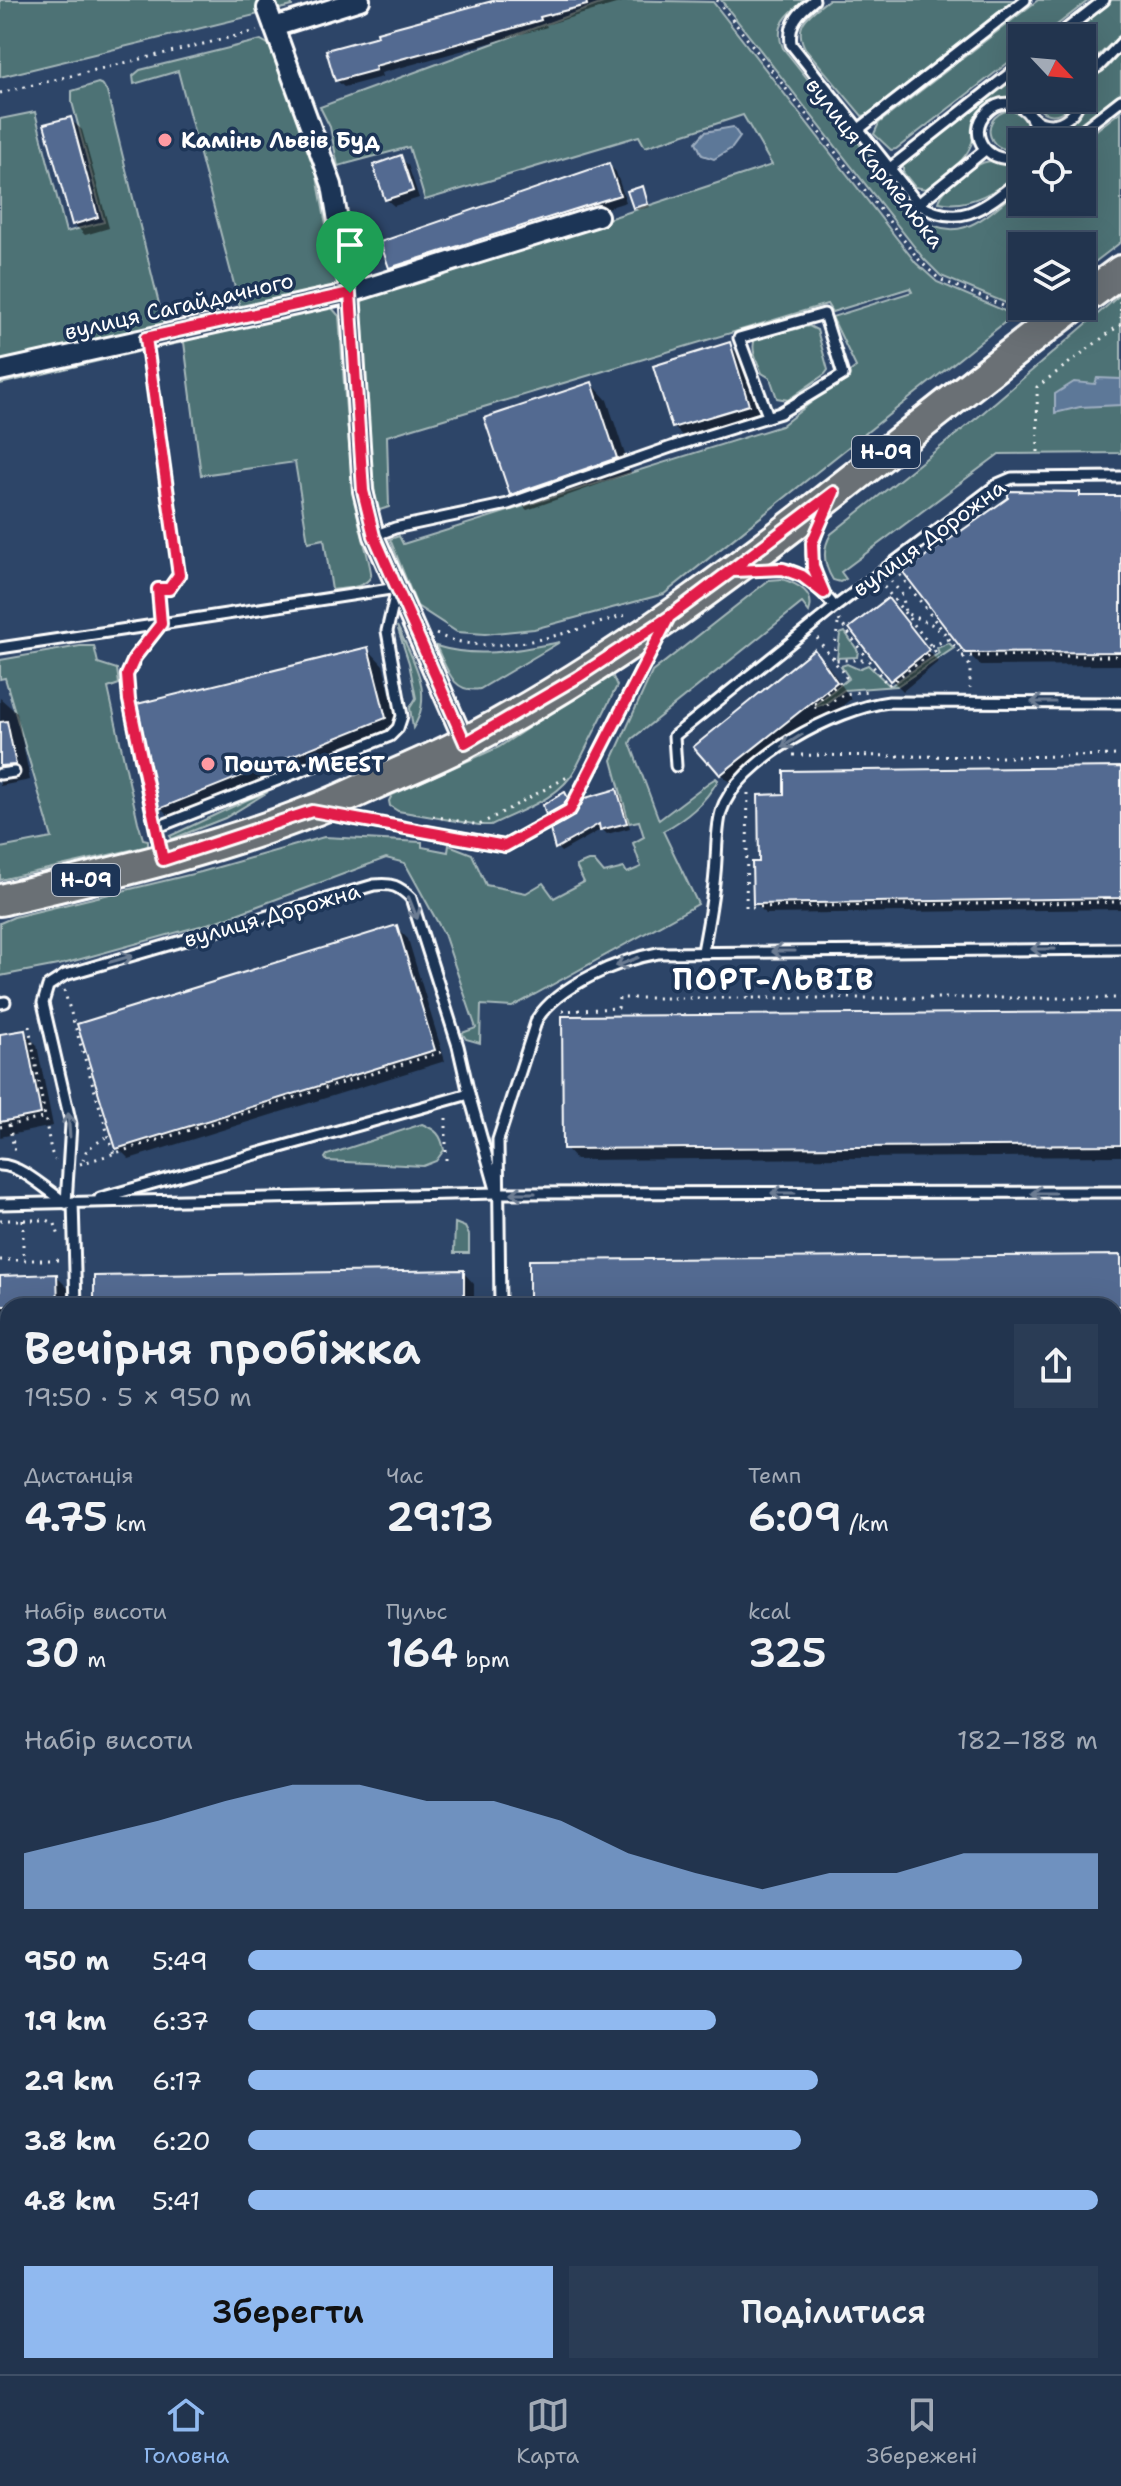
<!DOCTYPE html>
<html lang="uk">
<head>
<meta charset="utf-8">
<style>
	:root { --surface:#22344e; --page:#2a3c55; --text:#f1f3f6; --muted:#a2aab6; --line:#3f4f66; --accent:#90b9f0 }
	body { margin:0; font-family:"Shantell Sans",sans-serif; background:var(--page); color:var(--text); height:100vh; display:flex; flex-direction:column; font-size:30px; white-space:nowrap }
	* { box-sizing:border-box; margin:0 }
	p { font-size:26px; color:var(--muted) }
	.icon { flex:none; width:44px; height:44px; fill:none; stroke:currentColor; stroke-width:2; stroke-linecap:round; stroke-linejoin:round }
	.map { position:relative; flex:1; overflow:hidden }
	.drawer { position:absolute; left:0px; top:1298px; width:1122px; height:1076px; display:flex; flex-direction:column; background:var(--surface); border-radius:24px 24px 0 0; box-shadow:0 8px 32px #0002,0 0 0 2px var(--line) }
	.drawer>* { flex:none }
	.needle { width:52px; rotate:116deg }
	.tools { position:absolute; left:1008px; top:24px; display:grid; gap:16px }
	.tools a { display:grid; place-items:center; width:88px; height:88px; border-radius:0px; background:var(--surface); box-shadow:0 8px 32px #0002,0 0 0 2px var(--line); font-size:40px }
	.pin { position:absolute; display:grid; place-items:center; width:68px; height:68px; color:#fff; margin:-82px -34px; border-radius:50% 50% 50% 0; rotate:-45deg; box-shadow:0 0 8px #0007 }
	.pin .icon { rotate:45deg }
	.round { display:grid; place-items:center; flex:none; width:84px; height:84px; border-radius:0px; background:var(--page) }
	.head { display:flex; align-items:center; justify-content:space-between; height:136px; padding:0 24px }
	h1 { font-size:44px; font-weight:600; line-height:60px }
	.stats { display:grid; grid-template-columns:repeat(3,1fr); gap:12px; height:136px; padding:8px 24px }
	.stats div { display:grid; align-content:center }
	.stats b { font-size:40px; font-weight:600 }
	.stats small { font-size:22px; font-weight:400 }
	.stats p { font-size:22px }
	.chart { height:224px; padding:16px 24px }
	.chart p { display:flex; justify-content:space-between }
	.chart svg { width:100%; height:144px; margin-top:8px; fill:var(--accent); opacity:.7 }
	.primary-button { display:flex; gap:16px; margin-top:auto; padding:16px 24px }
	.primary-button a { flex:1; height:92px; border-radius:0px; background:var(--accent); color:#111; font-size:32px; font-weight:600; line-height:92px; text-align:center }
	.primary-button a+a { background:var(--page); color:var(--text) }
	ul { padding:0 24px; list-style:none; font-size:26px }
	li { display:grid; grid-template-columns:128px 96px 1fr; align-items:center; height:60px }
	li i { height:20px; border-radius:10px; background:var(--accent) }
	.tabs { display:flex; justify-content:space-around; align-items:center; height:112px; border-top:2px solid var(--line); background:var(--surface); font-size:22px; color:var(--muted) }
	.tabs a { display:grid; justify-items:center; gap:4px }
	.tabs .on { color:var(--accent) }
	.map>svg:first-child { display:block }
	.green { fill:#4d7274; stroke:#a6b8ba; stroke-width:2 }
	.water { fill:#5d7898; stroke:#9eaec1; stroke-width:2 }
	.shadow { fill:#0007 }
	.building { fill:#536a91; stroke:#fff; stroke-width:2 }
	.lines { fill:none; stroke-linecap:round; stroke-linejoin:round }
	.service-casing { stroke:#fff; stroke-width:15 }
	.minor-casing { stroke:#fff; stroke-width:24 }
	.primary-casing { stroke:#fff; stroke-width:36 }
	.path { stroke:#fff; stroke-width:3; stroke-dasharray:2 6; stroke-linecap:butt }
	.service { stroke:#1d3557; stroke-width:9 }
	.minor { stroke:#1d3557; stroke-width:18 }
	.primary { stroke:#6a7074; stroke-width:30 }
	.oneway { stroke:#6c7c92 }
	.route-casing { stroke:#fff; stroke-width:16 }
	.route { stroke:#e11d48; stroke-width:10 }
	.poi-dot { fill:#ff9aa2; stroke:#1d3557; stroke-width:3 }
	.labels { text-anchor:middle; dominant-baseline:central; stroke-width:7; stroke-linejoin:round; paint-order:stroke }
	.shield { fill:#1d3557; stroke:#bbc2cd; stroke-width:2 }
	.shield-label { font-size:20px; font-weight:bold; fill:#fff }
	.poi-label { font-size:22px; font-weight:bold; fill:#fff; stroke:#1d3557; text-anchor:start }
	.street-label { font-size:22px; fill:#fff; stroke:#1d3557 }
	.district-label { font-size:30px; font-weight:bold; letter-spacing:2px; fill:#fff; stroke:#1d3557 }
</style>
</head>
<body>
<div class="map">
<svg width="1121" height="2374" viewBox="0 0 1121 2374">
	<rect width="100%" height="100%" fill="#2d4568"/>
	<filter id="ink" filterUnits="userSpaceOnUse"><feTurbulence type="fractalNoise" baseFrequency=".0125" numOctaves="2"/><feDisplacementMap in="SourceGraphic" scale="16" xChannelSelector="R" yChannelSelector="G"/><feConvolveMatrix kernelMatrix="1 2 1 2 8 2 1 2 1" color-interpolation-filters="sRGB"/></filter>
	<g filter="url(#ink)">
		<!-- green -->
		<g class="green">
			<path d="M0 0H291L292 6 0 77Z"/>
			<path d="M611 0 713 2 916 263 937 282 1014 315 664 594 534 629 485 634 457 632 417 606 390 539 399 536 403 544 781 426 856 367 832 317 912 292 910 288 832 312 827 304 387 436 389 507 377 511 362 385 360 306 362 295 614 217 772 165 743 115 645 147 639 136 425 200 409 147 338 166 330 127 320 107Z"/>
			<path d="M721 0H805C788 13 773 26 783 48L916 215C961 249 986 215 1022 187V202H1082L1081 142 1121 111V242L1095 262 1082 268V246H1022V305L1018 308 941 276 924 259Z"/>
			<path d="M828 0H1014L867 115 862 116 805 48C792 24 811 13 828 0Z"/>
			<path d="M1038 0H1089L1040 38H1022V52L896 149 891 150 874 134 879 123Z"/>
			<path d="M1111 0H1121V34L1093 61 1082 66V38H1062Z"/>
			<path d="M261 40 273 47 316 171 337 283 334 287 244 308 240 307 178 71 134 84 133 76 140 70Z"/>
			<path d="M1121 52V92L1058 142H1040C1051 116 1090 135 1084 85L1088 80 1108 67Z"/>
			<path d="M1022 70C1022 111 996 88 979 115 974 124 975 136 971 145 964 164 941 177 926 189L915 187 903 172V166L908 159Z"/>
			<path d="M98 83 103 85 107 92 164 324 0 364V119L35 112 66 232 104 222 72 102V91Z"/>
			<path d="M1033 98H1072C1065 120 1040 120 1033 98Z"/>
			<path d="M1009 110C1026 112 1033 126 1025 142H1022L1021 146C990 161 975 118 1009 110Z"/>
			<path d="M990 161 1005 165 1022 161V171C999 189 970 209 939 202 943 187 974 163 990 161Z"/>
			<path d="M1121 294V453L999 454 841 572 846 579 840 582 833 580C823 564 822 549 831 534L978 417Z"/>
			<path d="M325 306 332 308 339 316C344 383 348 451 358 517 359 528 373 570 371 576 365 589 344 588 332 590L324 539 308 542 295 462 201 475 184 342 150 349 152 344Z"/>
			<path d="M809 326 817 330 828 370 825 374 788 400 777 398 770 378 762 373C758 363 750 350 755 339Z"/>
			<path d="M141 346 137 352 0 384V379Z"/>
			<path d="M782 579C798 584 816 593 809 612L802 603 632 739 630 743 659 820 708 783 716 778 718 780C704 804 687 818 663 831L698 904 512 1007 481 1005 480 1043 466 1039 462 1033 476 1028 444 934 405 863 386 858 218 921 63 964 0 976V923L14 917 201 872 324 837 422 842V847L448 852 449 845 472 854 486 885 526 893 543 883 554 898 584 882 576 866 588 861H594L604 873 624 868 627 873 641 867 633 843 644 837 639 821 629 823 612 760 652 672 769 580Z"/>
			<path d="M397 626C413 659 435 694 413 728L410 708 416 698 409 663Z"/>
			<path d="M845 632 858 651 857 657 837 658 840 634Z"/>
			<path d="M560 642 480 689C452 694 447 668 436 646 478 659 518 650 560 642Z"/>
			<path d="M949 643 954 648 897 686 844 690 826 703 818 706 816 704 849 678 841 666 847 664 858 669 868 665 890 686 939 653 937 648Z"/>
			<path d="M80 646H94L98 663 117 669 119 684 108 688 138 822 143 839 148 840V846L0 880V848L52 838 5 678 0 679V660Z"/>
			<path d="M606 676 613 677 617 686 576 768C560 799 521 810 491 825H479L398 811 390 806 389 801 392 795 499 747Z"/>
			<path d="M268 792 225 818 172 839 170 836 249 799Z"/>
			<path d="M422 1124C436 1130 441 1134 444 1150L436 1161 423 1166 327 1161 325 1158 327 1155Z"/>
			<path d="M455 1223 465 1227 469 1235V1253H454Z"/>
			<path d="M1114 1471H1121V1576L1114 1575Z"/>
			<path d="M0 1493H8V2366H802V2374H0Z"/>
		</g>
		<!-- water -->
		<g class="water">
			<path d="M733 127 740 137 732 148 714 159 702 155 696 142 705 132Z"/>
			<path d="M1097 378 1121 379V405L1080 407 1055 413V394L1074 382 1095 384Z"/>
		</g>
		<!-- shadow -->
		<g class="shadow">
			<path d="M499 0H629L546 25 547 27 381 73 382 77 344 87 336 80Z"/>
			<path d="M70 119 82 130 109 228 85 235 74 224Z"/>
			<path d="M401 158 408 165 419 198 394 206 386 199Z"/>
			<path d="M609 165 616 172 626 202 398 275 390 267Z"/>
			<path d="M642 188 650 207 638 210 635 207Z"/>
			<path d="M729 345 745 360 763 420 689 443 674 427Z"/>
			<path d="M592 384 607 400 631 473 527 510 511 494Z"/>
			<path d="M1079 494 1083 498H1111V495H1121V665L981 666 967 652Z"/>
			<path d="M887 600 938 662 903 691 891 679Z"/>
			<path d="M368 649 383 665 400 733 176 823 161 808Z"/>
			<path d="M814 652 829 667 851 699 737 789 708 762Z"/>
			<path d="M0 698 17 713 30 780 0 786Z"/>
			<path d="M1121 769V909L766 914 755 903Z"/>
			<path d="M617 791 621 796 630 828 607 834 602 829 561 852 557 848Z"/>
			<path d="M565 795 570 802 567 807 551 817 548 814Z"/>
			<path d="M396 927 408 939 445 1061 129 1159 118 1148Z"/>
			<path d="M1121 1014V1156L576 1160 565 1148Z"/>
			<path d="M24 1032 37 1045 53 1126 0 1137V1036Z"/>
			<path d="M1121 1257V1445H1114V1306H531Z"/>
			<path d="M463 1272 474 1284V1306H96Z"/>
			<path d="M56 1276 68 1288V1306H8V1413H0V1278Z"/>
			<rect x="1114" y="2022" width="7" height="79"/>
			<path d="M1118 2279H1121V2299L1117 2295Z"/>
			<path d="M1114 2351 1121 2352V2374H1113Z"/>
			<path d="M831 2366H891V2374H830Z"/>
			<path d="M997 2366H1048L1047 2374H997Z"/>
		</g>
		<!-- building -->
		<g class="building">
			<path d="M496 0H586L587 5 540 17 541 20 486 36 375 66 376 70 335 81 326 50 378 36 377 32Z"/>
			<path d="M71 117 98 217 72 225 44 124Z"/>
			<path d="M401 155 413 191 385 200 373 165Z"/>
			<path d="M609 163 620 195 389 268 380 242Z"/>
			<path d="M643 186 648 204 633 208 627 191Z"/>
			<path d="M730 342 749 405 672 428 653 366Z"/>
			<path d="M592 382 617 458 510 495 484 418Z"/>
			<path d="M1008 491 1080 492V496H1121V652L965 653 903 572 1008 498Z"/>
			<path d="M888 598 929 650 890 681 849 628Z"/>
			<path d="M368 647 386 718 159 809 137 704Z"/>
			<path d="M814 649 837 682 720 775 709 762 707 763 693 747Z"/>
			<path d="M7 721 16 765 0 766V722Z"/>
			<path d="M1121 767V898L753 904 752 862H759L758 795 784 794V771Z"/>
			<path d="M617 789 627 823 600 830 599 824 555 849 550 830 574 816 585 798Z"/>
			<path d="M565 792 568 798 564 805 546 815 543 805Z"/>
			<path d="M397 925 435 1050 116 1149 77 1024Z"/>
			<path d="M1121 1012V1145L563 1149 562 1016Z"/>
			<path d="M25 1030 41 1114 0 1122V1034Z"/>
			<path d="M1121 1255V1306H529V1260Z"/>
			<path d="M464 1270V1306H94V1276Z"/>
			<path d="M57 1274 58 1306H0V1276Z"/>
		</g>
		<g class="lines">
			<defs>
				<g id="service">
					<path d="M814 0C799 12 788 23 791 44L918 204C962 231 987 205 1022 178"/>
					<path d="M1055 38 1104 0"/>
					<path d="M1082 76 1099 66 1121 43"/>
					<path d="M1024 98C1028 133 1072 132 1080 98"/>
					<path d="M859 129 1025 0"/>
					<path d="M1067 142 1121 100"/>
					<path d="M1022 155C991 170 963 134 988 111 1010 90 1043 115 1033 142"/>
					<path d="M890 168 1022 64"/>
					<path d="M918 204 985 150"/>
					<path d="M374 536 395 528 508 504 671 447 780 413 843 375 824 314 739 338 768 416"/>
					<path d="M748 570C759 570 771 567 782 569 804 571 822 591 835 607"/>
					<path d="M822 590C807 555 810 547 825 513"/>
					<path d="M0 648 161 624 158 589H169L179 575 146 338"/>
					<path d="M676 766 674 736 835 607 998 484 1012 478 1121 477"/>
					<path d="M0 774 14 772"/>
					<path d="M327 814 505 846 570 810 660 634"/>
					<path d="M155 828 129 700 127 675 135 657 161 624 397 588 387 631 402 716 398 728 390 736 155 828 162 856"/>
					<path d="M703 951C708 925 713 899 715 873 717 854 716 830 721 812 737 760 837 708 889 702L1121 703"/>
					<path d="M0 1003 5 1002"/>
					<path d="M0 1165C21 1165 48 1191 66 1203"/>
					<path d="M100 1198 469 1094"/>
					<path d="M73 1202 76 1306"/>
					<path d="M66 1203 71 1124 43 1003 48 986 65 975 374 885C392 883 399 886 411 898L458 1046 469 1094 497 1193"/>
					<path d="M0 1204 497 1193 1121 1192"/>
					<path d="M500 1306 498 1140 537 1019C559 985 619 960 658 953L1121 949"/>
					<path d="M0 1447H8"/>
					<path d="M1114 1461H1121"/>
					<path d="M1114 1632 1121 1657"/>
					<path d="M1114 1775H1121"/>
					<path d="M1114 1858H1121"/>
					<path d="M1114 2226 1121 2210"/>
					<path d="M1114 2329 1121 2331"/>
					<path d="M921 2370 976 2372 980 2374"/>
					<path d="M807 2374 808 2366"/>
					<path d="M1065 2374 1069 2366"/>
				</g>
				<g id="minor">
					<path d="M267 8 332 185 350 293 363 491 374 536 465 743"/>
					<path d="M274 27 360 0"/>
					<path d="M0 371 350 293 598 216"/>
				</g>
				<g id="primary">
					<path d="M1082 300 1121 271"/>
					<path d="M0 900C105 875 212 851 312 811 339 801 366 787 392 776 417 765 442 755 466 742 688 626 875 455 1074 306"/>
				</g>
			</defs>
			<!-- service casing -->
			<use href="#service" class="service-casing"/>
			<!-- minor casing -->
			<use href="#minor" class="minor-casing"/>
			<!-- primary casing -->
			<use href="#primary" class="primary-casing"/>
			<!-- path -->
			<g class="path">
				<path d="M717 0 920 261 939 279 1023 314"/>
				<path d="M0 93 257 31"/>
				<path d="M1120 301 1121 318"/>
				<path d="M1038 452 1037 387 1121 324"/>
				<path d="M900 575 970 666V688"/>
				<path d="M891 581 903 596 905 613 931 624 943 634"/>
				<path d="M884 587 931 646"/>
				<path d="M839 620 867 659"/>
				<path d="M838 624 833 660H868L888 685 935 651 931 646 949 639"/>
				<path d="M436 634C496 661 566 632 626 615"/>
				<path d="M817 638 846 677 812 706 821 709"/>
				<path d="M962 656H1121"/>
				<path d="M827 705 844 694 868 691"/>
				<path d="M793 755 1008 757 1121 755"/>
				<path d="M748 793 746 907 1121 902"/>
				<path d="M433 816 479 825 571 775"/>
				<path d="M64 990 114 1154"/>
				<path d="M748 998V966"/>
				<path d="M562 1011 618 1008 619 998H1121"/>
				<path d="M29 1026 51 1151 55 1160"/>
				<path d="M446 1118V1164"/>
				<path d="M9 1125 15 1152"/>
				<path d="M0 1127 43 1118"/>
				<path d="M83 1160 87 1149 108 1136"/>
				<path d="M80 1164 445 1051"/>
				<path d="M0 1220H47L55 1224 59 1236"/>
				<path d="M23 1220V1260"/>
				<path d="M0 1260H60"/>
				<path d="M1114 1527H1121"/>
				<path d="M0 1530 8 1531"/>
				<path d="M0 1705 8 1708"/>
				<path d="M158 2374 166 2366"/>
				<path d="M549 2374 550 2366"/>
			</g>
			<!-- service -->
			<use href="#service" class="service"/>
			<!-- minor -->
			<use href="#minor" class="minor"/>
			<!-- primary -->
			<use href="#primary" class="primary"/>
		</g>
		<!-- one-way arrows -->
		<defs><path id="oneway-shaft" d="M-6 0H5M1.5-3L5.5 0L1.5 3" fill="none" stroke-width="1.6" stroke-linecap="round" stroke-linejoin="round" transform="scale(2)"/></defs>
		<g class="oneway">
			<use href="#oneway-shaft" transform="translate(1043 702) rotate(180)"/>
			<use href="#oneway-shaft" transform="translate(792 741) rotate(147)"/>
			<use href="#oneway-shaft" transform="translate(413 908) rotate(68)"/>
			<use href="#oneway-shaft" transform="translate(1043 949) rotate(180)"/>
			<use href="#oneway-shaft" transform="translate(783 951) rotate(180)"/>
			<use href="#oneway-shaft" transform="translate(121 959) rotate(-16)"/>
			<use href="#oneway-shaft" transform="translate(627 962) rotate(158)"/>
			<use href="#oneway-shaft" transform="translate(69 1125) rotate(-94)"/>
			<use href="#oneway-shaft" transform="translate(523 1193) rotate(180)"/>
			<use href="#oneway-shaft" transform="translate(783 1193) rotate(180)"/>
			<use href="#oneway-shaft" transform="translate(1043 1193) rotate(180)"/>
		</g>
	</g>
	<g class="lines" filter="url(#ink)">
		<defs>
			<path id="route" d="M350 293 146 338 179 575 169 589H158L161 624 135 657 127 675 129 700 163 860 312 811 505 846 570 810 669 617 732 571 783 569 802 576 824 593 813 567 812 543 834 492 669 617 578 677 465 743 374 536 363 491 350 293"/>
		</defs>
		<!-- route casing -->
		<use href="#route" class="route-casing"/>
		<!-- route -->
		<use href="#route" class="route"/>
	</g>
	<!-- markers -->
	<g class="poi-dot">
		<circle cx="165" cy="140" r="8"/>
		<circle cx="208" cy="764" r="8"/>
	</g>
	<g class="labels">
		<!-- shield labels -->
		<g class="shield">
			<rect x="852" y="436" width="68" height="32" rx="6"/>
			<rect x="52" y="864" width="68" height="32" rx="6"/>
		</g>
		<g class="shield-label">
			<text x="886" y="452">Н-09</text>
			<text x="86" y="880">Н-09</text>
		</g>
		<!-- poi labels -->
		<g class="poi-label">
			<text x="181" y="140">Камінь Львів Буд</text>
			<text x="224" y="764">Пошта MEEST</text>
		</g>
		<!-- street labels -->
		<g class="street-label">
			<text transform="translate(875 163) rotate(52)">вулиця Кармелюка</text>
			<text transform="translate(179 306) rotate(-13)">вулиця Сагайдачного</text>
			<text transform="translate(929 538) rotate(-36)">вулиця Дорожна</text>
			<text transform="translate(272 915) rotate(-16)">вулиця Дорожна</text>
		</g>
		<!-- district labels -->
		<g class="district-label">
			<text x="774" y="979">ПОРТ-ЛЬВІВ</text>
		</g>
	</g>
</svg>
<div class="tools">
<a><svg class="needle" viewBox="-14 -14 28 28"><path d="M0-13l5 13h-10z" fill="#e53935"/><path d="M0 13l5-13h-10z" fill="#a2aab6"/></svg></a>
<a><svg class="icon" aria-label="locate" viewBox="0 0 24 24"><circle cx="12" cy="12" r="6"/><path d="M12 2v4M12 18v4M2 12h4M18 12h4"/></svg></a>
<a><svg class="icon" aria-label="layers" viewBox="0 0 24 24"><path d="M12 4l9 5-9 5-9-5zM3 14l9 5 9-5"/></svg></a>
</div>
<div class="pin" style="left:350px;top:293px;background:#1e9e55"><svg class="icon" aria-label="arrive" viewBox="0 0 24 24"><path d="M6 21V4h12l-3 4 3 4H6"/></svg></div>
<section class="drawer">
<div class="head"><div><h1>Вечірня пробіжка</h1><p>19:50 · 5 × 950 m</p></div><a class="round"><svg class="icon" aria-label="share" viewBox="0 0 24 24"><path d="M12 15V3M7 8l5-5 5 5M5 13v7h14v-7"/></svg></a></div>
<div class="stats">
<div><p>Дистанція</p><b>4.75<small> km</small></b></div>
<div><p>Час</p><b>29:13</b></div>
<div><p>Темп</p><b>6:09<small> /km</small></b></div>
</div>
<div class="stats">
<div><p>Набір висоти</p><b>30<small> m</small></b></div>
<div><p>Пульс</p><b>164<small> bpm</small></b></div>
<div><p>kcal</p><b>325</b></div>
</div>
<div class="chart"><p><span>Набір висоти</span>182–188 m</p>
<svg viewBox="0 0 160 44" preserveAspectRatio="none"><path d="M0 44V27L10 22L20 17L30 11L40 6L50 6L60 11L70 11L80 17L90 27L100 33L110 38L120 33L130 33L140 27L150 27L160 27V44z"/></svg>
</div>
<ul>
<li><b>950 m</b>5:49<i style="width:91%"></i></li>
<li><b>1.9 km</b>6:37<i style="width:55%"></i></li>
<li><b>2.9 km</b>6:17<i style="width:67%"></i></li>
<li><b>3.8 km</b>6:20<i style="width:65%"></i></li>
<li><b>4.8 km</b>5:41<i style="width:100%"></i></li>
</ul>
<div class="primary-button"><a>Зберегти</a><a>Поділитися</a></div>
</section>
</div>
<nav class="tabs">
<a class="on"><svg class="icon" aria-label="home" viewBox="0 0 24 24"><path d="M3 11l9-7 9 7M6 9v11h12V9"/></svg>Головна</a>
<a><svg class="icon" aria-label="map" viewBox="0 0 24 24"><path d="M3 6l6-2 6 2 6-2v14l-6 2-6-2-6 2zM9 4v14M15 6v14"/></svg>Карта</a>
<a><svg class="icon" aria-label="saved" viewBox="0 0 24 24"><path d="M7 4h10v16l-5-4-5 4z"/></svg>Збережені</a>
</nav>
</body>
</html>
